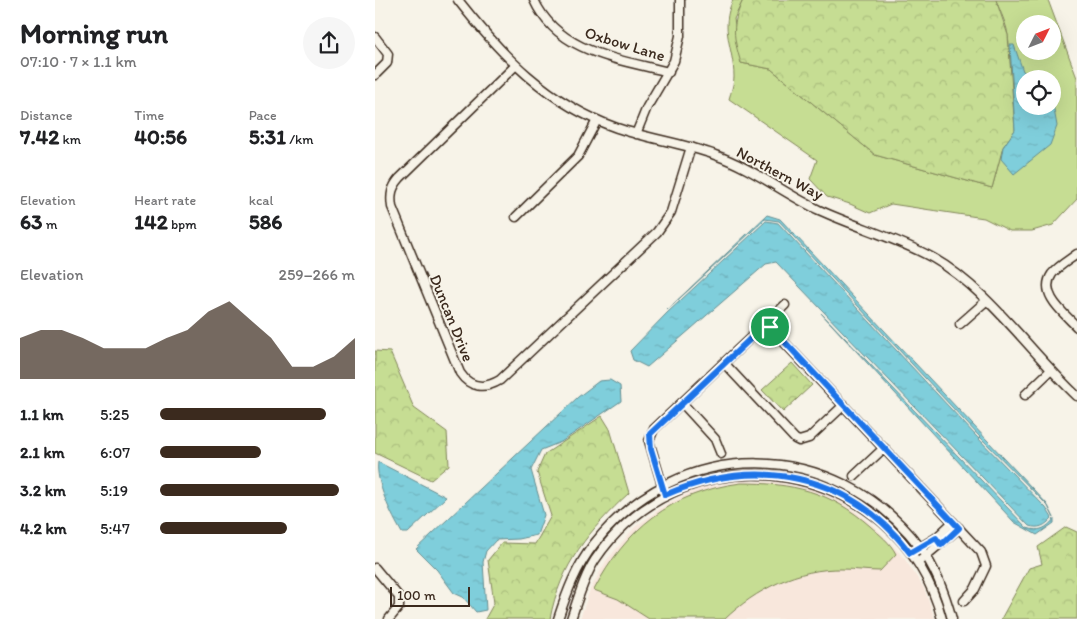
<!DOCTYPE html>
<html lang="en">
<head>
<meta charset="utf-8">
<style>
	:root { --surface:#fff; --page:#f6f6f6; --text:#202124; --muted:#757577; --accent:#3b2a1e }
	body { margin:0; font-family:Itim,sans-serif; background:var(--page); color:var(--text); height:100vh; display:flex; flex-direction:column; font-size:19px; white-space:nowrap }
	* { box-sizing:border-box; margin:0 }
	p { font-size:16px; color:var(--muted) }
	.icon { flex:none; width:28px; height:28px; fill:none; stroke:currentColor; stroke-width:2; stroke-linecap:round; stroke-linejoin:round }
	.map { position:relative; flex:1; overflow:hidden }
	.details { display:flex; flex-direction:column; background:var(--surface); width:375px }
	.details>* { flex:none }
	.needle { width:32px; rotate:48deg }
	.fabs { position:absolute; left:641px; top:15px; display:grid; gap:10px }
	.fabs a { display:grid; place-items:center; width:45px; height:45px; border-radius:50%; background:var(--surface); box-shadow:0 5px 20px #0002; font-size:25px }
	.scale { position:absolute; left:15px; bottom:12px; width:80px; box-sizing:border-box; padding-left:5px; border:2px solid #3b2a1e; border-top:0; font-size:14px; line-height:18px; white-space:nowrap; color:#3b2a1e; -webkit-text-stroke:4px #f7f3e8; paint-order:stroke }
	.pin { position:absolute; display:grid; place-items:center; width:42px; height:42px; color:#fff; margin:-21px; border:2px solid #fff; border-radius:50%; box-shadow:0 1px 5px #0007 }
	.round { display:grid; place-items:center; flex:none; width:52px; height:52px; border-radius:26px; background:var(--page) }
	.summary { display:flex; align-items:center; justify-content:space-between; height:85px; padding:0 20px }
	h1 { font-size:28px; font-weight:700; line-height:38px }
	.stats { display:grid; grid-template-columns:repeat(3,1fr); gap:8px; height:85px; padding:5px 20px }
	.stats div { display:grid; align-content:center }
	.stats b { font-size:21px; font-weight:700 }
	.stats small { font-size:14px; font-weight:400 }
	.stats p { font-size:14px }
	.chart { height:140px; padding:10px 20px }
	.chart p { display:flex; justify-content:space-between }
	.chart svg { width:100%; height:90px; margin-top:5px; fill:var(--accent); opacity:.7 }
	ul { padding:0 20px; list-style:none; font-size:16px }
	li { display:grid; grid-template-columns:80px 60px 1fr; align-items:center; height:38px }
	li i { height:12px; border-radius:6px; background:var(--accent) }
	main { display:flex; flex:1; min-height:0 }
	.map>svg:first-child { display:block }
	.built { fill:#f8e7dc }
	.grass { fill:#c6dd93; stroke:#808458; fill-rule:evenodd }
	.forest { fill:url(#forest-crowns); stroke:#808458 }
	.water { fill:url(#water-ripples); stroke:#648c8f }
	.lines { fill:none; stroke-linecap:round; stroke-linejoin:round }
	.minor-casing { stroke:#3b2a1e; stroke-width:11 }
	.minor { stroke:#f7f3e8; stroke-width:8 }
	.route-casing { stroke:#fff; stroke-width:10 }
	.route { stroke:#1a73e8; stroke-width:6 }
	.labels { text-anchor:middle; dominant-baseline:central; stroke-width:4; stroke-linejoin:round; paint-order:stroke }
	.street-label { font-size:16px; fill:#3b2a1e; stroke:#f7f3e8 }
</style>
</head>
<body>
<main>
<section class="details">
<div class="summary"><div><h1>Morning run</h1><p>07:10 · 7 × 1.1 km</p></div><a class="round"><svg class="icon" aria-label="share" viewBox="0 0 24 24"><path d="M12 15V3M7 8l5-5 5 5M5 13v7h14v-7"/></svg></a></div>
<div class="stats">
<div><p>Distance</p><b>7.42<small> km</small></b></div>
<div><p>Time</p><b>40:56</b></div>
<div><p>Pace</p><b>5:31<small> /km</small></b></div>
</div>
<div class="stats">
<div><p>Elevation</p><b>63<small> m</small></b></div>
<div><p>Heart rate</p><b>142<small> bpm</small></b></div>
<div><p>kcal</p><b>586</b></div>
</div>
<div class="chart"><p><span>Elevation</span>259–266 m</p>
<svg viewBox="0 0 160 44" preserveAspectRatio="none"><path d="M0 44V24L10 20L20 20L30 24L40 29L50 29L60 29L70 24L80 20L90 11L100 6L110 15L120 24L130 38L140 38L150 33L160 24V44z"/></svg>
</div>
<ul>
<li><b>1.1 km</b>5:25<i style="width:85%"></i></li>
<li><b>2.1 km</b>6:07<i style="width:52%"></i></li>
<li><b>3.2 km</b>5:19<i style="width:92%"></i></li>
<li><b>4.2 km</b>5:47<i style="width:65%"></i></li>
</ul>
</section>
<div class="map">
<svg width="702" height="619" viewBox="0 0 702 619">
	<defs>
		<pattern id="forest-crowns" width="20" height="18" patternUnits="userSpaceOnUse" patternTransform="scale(1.25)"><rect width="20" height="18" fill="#c6dd93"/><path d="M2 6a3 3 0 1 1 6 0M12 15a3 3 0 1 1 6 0" fill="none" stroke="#abbe7e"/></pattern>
		<pattern id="water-ripples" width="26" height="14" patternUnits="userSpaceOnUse" patternTransform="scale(1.25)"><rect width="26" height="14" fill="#7fcedb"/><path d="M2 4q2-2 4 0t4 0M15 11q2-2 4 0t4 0" fill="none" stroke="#6fb1bc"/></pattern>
	</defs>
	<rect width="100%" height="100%" fill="#f7f3e8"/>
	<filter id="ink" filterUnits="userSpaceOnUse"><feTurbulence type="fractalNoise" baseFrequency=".02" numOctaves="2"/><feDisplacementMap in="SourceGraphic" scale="10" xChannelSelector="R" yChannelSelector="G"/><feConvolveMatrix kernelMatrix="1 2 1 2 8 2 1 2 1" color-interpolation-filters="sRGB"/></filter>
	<g filter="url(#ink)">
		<!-- built -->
		<path class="built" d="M366 481 400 482 438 489 465 501 483 513 500 527 529 558 549 588 560 619H205L215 590 231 561 260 527 293 503 325 488Z"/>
		<!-- grass -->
		<g class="grass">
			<path d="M358 0H368L359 19 366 63 396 69 500 155 617 188C631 140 640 87 633 36 632 24 625 12 621 0H673L702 78V199L678 225 657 231H635L609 218 516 204 495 213 475 204 452 197 435 179 442 160 354 99C356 92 359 84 359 77 359 48 344 29 358 0ZM650 24H678V51H650ZM650 79H678V106H650Z"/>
			<path d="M366 483C417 483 455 491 495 526 505 535 515 542 521 554L505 571C492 571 480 569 467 569 423 568 380 590 350 619H274L243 599 219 590C251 529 296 492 366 483Z"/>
		</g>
		<!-- forest -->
		<g class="forest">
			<path d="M368 0H621L633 35 640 130 628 147 617 188 500 155 396 69 366 63C358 36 356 26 368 0Z"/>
			<path d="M0 351 15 352 39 408 72 432 74 465 56 480 0 453Z"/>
			<path d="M417 363 437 385 408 412 387 390Z"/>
			<path d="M227 416 235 429 254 493C215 529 185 565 175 619H110L119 603 113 560 127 543 160 544 176 516 162 472 170 454Z"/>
			<path d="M691 527 702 532V619H626L654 568 667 564 663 547Z"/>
		</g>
		<!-- water -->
		<g class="water">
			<path d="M635 45H639L648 71 661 79H650V106H678V104L682 126 675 145 639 174 626 159 628 147 640 130Z"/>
			<path d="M392 215 405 219 672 504 679 518 673 506 603 435 404 221 390 219 292 310Z"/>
			<path d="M391 221 403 223 601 436 671 508 677 518C670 526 664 529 654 526L401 262 391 264 272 367 258 360 255 351 292 313Z"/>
			<path d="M446 313 652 528C664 532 671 529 679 519V523L662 535 639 522Z"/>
			<path d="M235 380 245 386 246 401 186 442 166 450 156 470 169 515 162 535 144 539 121 540 111 551 108 562 111 610 101 612 88 597 79 593 62 570 41 549 203 397 224 381Z"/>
			<path d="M3 462 71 497 33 533H27C17 516 0 482 3 462Z"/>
		</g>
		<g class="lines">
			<defs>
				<g id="minor">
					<path d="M83 0C127 56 173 104 242 128 274 139 308 143 340 155 378 168 408 193 444 210 481 227 522 238 558 258 613 289 656 353 702 396"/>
					<path d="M159 0C183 53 244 59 294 72"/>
					<path d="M0 37 13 54 12 63 0 75"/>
					<path d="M140 66 25 178C17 187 15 194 17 207L85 373C95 388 110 389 125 380L282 232 296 212 316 147"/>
					<path d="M261 134 272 107 299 61 305 36V0"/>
					<path d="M141 217 203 156 222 120"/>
					<path d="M702 254C694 260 683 266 677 274 663 294 690 314 702 327"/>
					<path d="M391 323 606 552 611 566 600 589 589 601"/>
					<path d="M585 324 611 301"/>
					<path d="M349 363 420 439 424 441 434 438 469 405"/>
					<path d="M650 395 675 371"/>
					<path d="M307 403 340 439 346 454"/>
					<path d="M479 476 509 448"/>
					<path d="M288 488 274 441 279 429 410 305"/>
					<path d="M541 550 561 538 578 522"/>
					<path d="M547 559 584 528"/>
					<path d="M0 568 24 597V607L14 619"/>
					<path d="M183 619C192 592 201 567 219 544 304 435 461 437 545 547 561 569 570 593 577 619"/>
					<path d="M196 619C203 599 209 577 220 560 313 422 525 459 567 619"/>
				</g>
			</defs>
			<!-- minor casing -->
			<use href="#minor" class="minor-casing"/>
			<!-- minor -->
			<use href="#minor" class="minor"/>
		</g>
	</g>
	<g class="lines" filter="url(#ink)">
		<defs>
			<path id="route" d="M392 323 584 528 566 545 561 538 535 553C474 472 381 456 290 495L276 449 275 434Z"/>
		</defs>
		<!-- route casing -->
		<use href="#route" class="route-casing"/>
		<!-- route -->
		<use href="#route" class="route"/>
	</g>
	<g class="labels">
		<!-- street labels -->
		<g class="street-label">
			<text transform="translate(250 44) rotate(17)">Oxbow Lane</text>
			<text transform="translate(405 173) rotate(28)">Northern Way</text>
			<text transform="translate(77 318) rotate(68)">Duncan Drive</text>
		</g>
	</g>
</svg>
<div class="fabs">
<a><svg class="needle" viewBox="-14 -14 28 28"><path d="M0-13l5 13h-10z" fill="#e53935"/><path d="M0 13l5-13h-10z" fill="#757577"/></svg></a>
<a><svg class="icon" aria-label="locate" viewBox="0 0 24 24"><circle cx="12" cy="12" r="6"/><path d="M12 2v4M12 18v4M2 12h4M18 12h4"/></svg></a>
</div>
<div class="scale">100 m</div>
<div class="pin" style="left:395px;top:327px;background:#1e9e55"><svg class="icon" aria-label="arrive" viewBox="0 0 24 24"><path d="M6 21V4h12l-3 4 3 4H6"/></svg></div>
</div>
</main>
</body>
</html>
